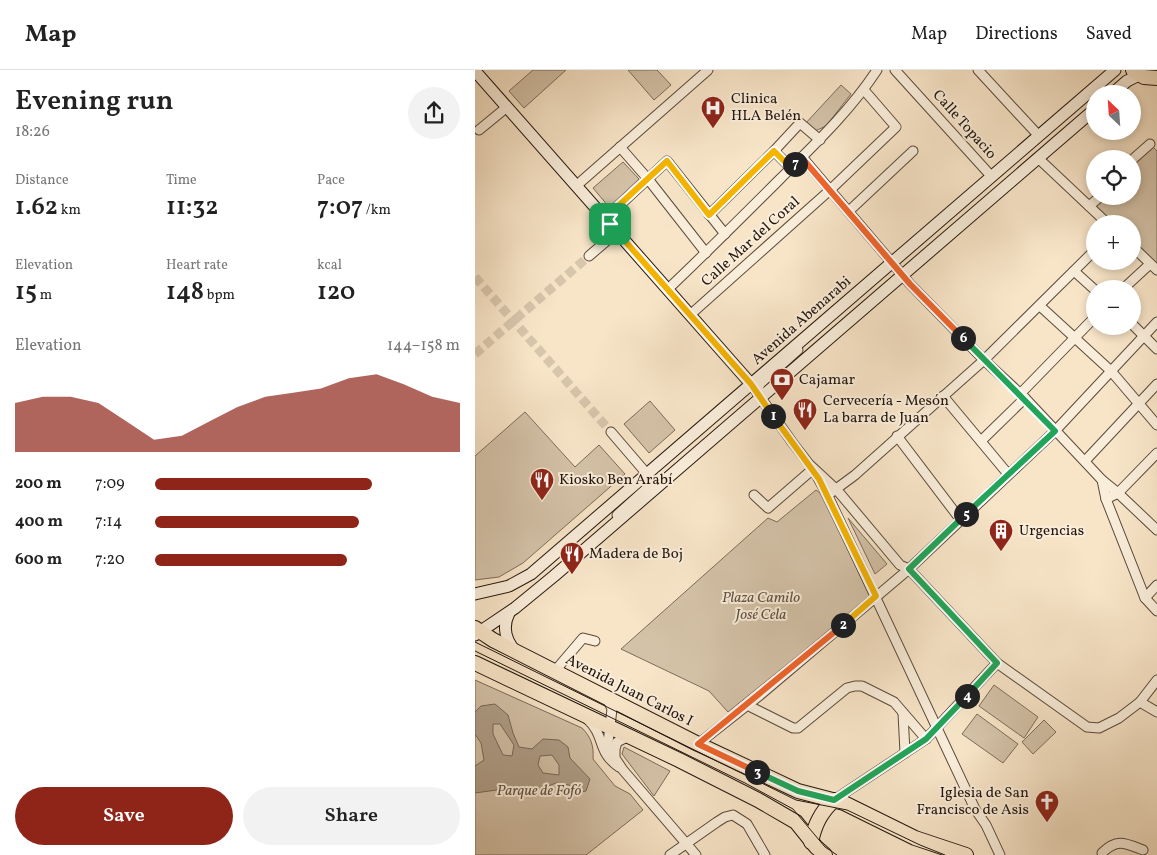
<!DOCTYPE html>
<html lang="en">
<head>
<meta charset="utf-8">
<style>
	:root { --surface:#fff; --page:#f2f2f2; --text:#222; --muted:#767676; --line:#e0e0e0; --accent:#8f2418 }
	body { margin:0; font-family:Vollkorn,serif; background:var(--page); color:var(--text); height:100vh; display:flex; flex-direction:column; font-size:19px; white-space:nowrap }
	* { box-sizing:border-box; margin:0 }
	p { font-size:16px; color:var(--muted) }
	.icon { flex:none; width:28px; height:28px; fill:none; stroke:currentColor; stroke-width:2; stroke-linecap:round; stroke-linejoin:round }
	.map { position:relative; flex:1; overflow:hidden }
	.drawer { display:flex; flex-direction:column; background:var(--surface); width:475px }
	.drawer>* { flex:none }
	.needle { width:32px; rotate:335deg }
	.controls { position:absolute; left:611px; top:15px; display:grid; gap:10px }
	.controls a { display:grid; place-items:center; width:55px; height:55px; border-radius:50%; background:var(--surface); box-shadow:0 2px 8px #0003; font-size:25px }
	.pin { position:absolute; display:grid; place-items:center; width:42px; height:42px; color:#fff; margin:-21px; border-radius:10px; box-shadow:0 2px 8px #0006 }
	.km { position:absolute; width:25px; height:25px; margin:-12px; border-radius:50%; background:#222; color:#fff; font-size:14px; line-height:25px; text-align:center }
	.round { display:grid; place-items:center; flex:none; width:52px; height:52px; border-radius:26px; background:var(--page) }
	.overview { display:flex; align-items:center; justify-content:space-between; height:85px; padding:0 15px }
	h1 { font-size:28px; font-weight:600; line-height:38px }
	.stats { display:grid; grid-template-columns:repeat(3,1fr); gap:8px; height:85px; padding:5px 15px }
	.stats div { display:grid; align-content:center }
	.stats b { font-size:25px; font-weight:600 }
	.stats small { font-size:14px; font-weight:400 }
	.stats p { font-size:14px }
	.chart { height:140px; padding:10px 15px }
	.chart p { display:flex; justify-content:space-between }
	.chart svg { width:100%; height:90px; margin-top:5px; fill:var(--accent); opacity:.7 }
	.cta { display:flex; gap:10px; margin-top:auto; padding:10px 15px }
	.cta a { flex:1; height:58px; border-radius:30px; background:var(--accent); color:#fff; font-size:20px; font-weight:600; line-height:58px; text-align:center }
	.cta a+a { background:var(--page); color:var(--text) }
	ul { padding:0 15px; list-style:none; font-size:16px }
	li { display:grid; grid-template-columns:80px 60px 1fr; align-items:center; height:38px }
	li i { height:12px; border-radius:6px; background:var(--accent) }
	header { display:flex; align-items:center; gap:30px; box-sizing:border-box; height:70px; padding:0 25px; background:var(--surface); border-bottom:1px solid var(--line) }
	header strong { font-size:24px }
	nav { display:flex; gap:28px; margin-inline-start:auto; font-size:18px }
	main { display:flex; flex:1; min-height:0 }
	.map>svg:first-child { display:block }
	.green { fill:#d4c2a8; stroke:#7c6c5b }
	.water { fill:#b09f89; stroke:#786858; fill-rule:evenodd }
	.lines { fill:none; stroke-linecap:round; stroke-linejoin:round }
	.street-tunnel { stroke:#d8c6ac; stroke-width:9; stroke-dasharray:9 4.5; stroke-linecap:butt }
	.street-casing { stroke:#584a3c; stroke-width:11 }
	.secondary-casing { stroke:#23160e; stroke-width:13 }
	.primary-casing { stroke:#23160e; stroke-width:16 }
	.street { stroke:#faeedb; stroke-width:9 }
	.secondary { stroke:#faeedb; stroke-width:11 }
	.primary { stroke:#f8e5c8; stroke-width:14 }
	.tram { stroke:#23160e; stroke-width:1 }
	.split-1-casing { stroke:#fff; stroke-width:10 }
	.split-2-casing { stroke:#fff; stroke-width:10 }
	.split-3-casing { stroke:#fff; stroke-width:10 }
	.split-4-casing { stroke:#fff; stroke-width:10 }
	.split-5-casing { stroke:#fff; stroke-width:10 }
	.split-6-casing { stroke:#fff; stroke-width:10 }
	.split-7-casing { stroke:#fff; stroke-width:10 }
	.split-8-casing { stroke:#fff; stroke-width:10 }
	.split-1 { stroke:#f5b400; stroke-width:6 }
	.split-2 { stroke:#f5b400; stroke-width:6 }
	.split-3 { stroke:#f0652b; stroke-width:6 }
	.split-4 { stroke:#22a559; stroke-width:6 }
	.split-5 { stroke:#22a559; stroke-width:6 }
	.split-6 { stroke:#22a559; stroke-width:6 }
	.split-7 { stroke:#f0652b; stroke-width:6 }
	.split-8 { stroke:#f5b400; stroke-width:6 }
	.labels { text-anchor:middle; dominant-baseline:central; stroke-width:4; stroke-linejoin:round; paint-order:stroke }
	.poi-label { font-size:15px; fill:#23160e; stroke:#faeedb; text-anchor:start }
	.street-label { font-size:15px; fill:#23160e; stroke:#faeedb }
	.park-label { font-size:15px; font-style:italic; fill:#615244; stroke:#faeedb }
</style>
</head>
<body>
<header>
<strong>Map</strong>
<nav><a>Map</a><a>Directions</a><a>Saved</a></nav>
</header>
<main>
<section class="drawer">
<div class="overview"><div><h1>Evening run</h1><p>18:26</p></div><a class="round"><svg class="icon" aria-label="share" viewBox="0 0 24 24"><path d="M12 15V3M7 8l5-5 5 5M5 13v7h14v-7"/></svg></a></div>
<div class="stats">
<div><p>Distance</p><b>1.62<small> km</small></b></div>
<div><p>Time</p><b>11:32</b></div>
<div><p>Pace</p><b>7:07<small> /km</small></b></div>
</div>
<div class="stats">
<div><p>Elevation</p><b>15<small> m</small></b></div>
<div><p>Heart rate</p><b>148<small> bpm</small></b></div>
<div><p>kcal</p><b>120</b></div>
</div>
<div class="chart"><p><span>Elevation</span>144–158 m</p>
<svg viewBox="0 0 160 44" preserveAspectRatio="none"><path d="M0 44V20L10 17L20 17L30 20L40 29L50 38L60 36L70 29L80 22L90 17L100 15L110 13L120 8L130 6L140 11L150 17L160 20V44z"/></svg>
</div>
<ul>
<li><b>200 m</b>7:09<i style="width:71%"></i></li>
<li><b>400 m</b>7:14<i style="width:67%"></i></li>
<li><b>600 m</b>7:20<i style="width:63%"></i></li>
</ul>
<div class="cta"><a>Save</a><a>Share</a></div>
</section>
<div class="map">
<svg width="682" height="785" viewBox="0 0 682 785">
	<rect width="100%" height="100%" fill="#f8e5c8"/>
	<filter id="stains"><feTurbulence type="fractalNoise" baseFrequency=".004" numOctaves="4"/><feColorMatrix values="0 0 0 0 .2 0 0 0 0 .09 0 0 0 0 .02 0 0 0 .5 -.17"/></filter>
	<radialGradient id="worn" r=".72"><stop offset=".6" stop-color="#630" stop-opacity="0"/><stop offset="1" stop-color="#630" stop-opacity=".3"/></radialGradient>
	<!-- green -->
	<g class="green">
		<path d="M58 0H91L49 38 34 21Z"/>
		<path d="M153 0H182L196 15 179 30Z"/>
		<path d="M366 15 376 24 351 56 340 61 329 55Z"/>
		<path d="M675 74 682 81V200L658 177V154H633L614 136 626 126H658V89Z"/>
		<path d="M148 92 164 109 134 137 118 118Z"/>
		<path d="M175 331 200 360 174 383 149 354Z"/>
		<path d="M50 342 100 397 124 375 150 404 48 493 24 507 0 510V386Z"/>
		<path d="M341 420 345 423 395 525 377 542 253 642 234 621 146 579 293 448 302 452Z"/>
		<path d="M373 448 412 494 400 504Z"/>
		<path d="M0 610 107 658C116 667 119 676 118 689L140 716 155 724 168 740 111 785H0Z"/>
		<path d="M519 615 563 647 549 668 504 636Z"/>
		<path d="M502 644 543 674 528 693 487 664Z"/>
		<path d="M569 650 581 662 558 684 547 672Z"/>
		<path d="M149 677 195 701 179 726 147 684Z"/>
	</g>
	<!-- water -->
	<path class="water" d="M20 634 33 645 38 663 44 677 57 679 68 669 84 670 93 677 95 688 115 709 111 721 101 723 94 715 81 713 63 720 36 718 0 723V696L9 690 6 673 0 664V642L6 636ZM18 654H25L39 675 37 686 28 685 18 664ZM77 685 84 695V705L68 703 63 695 65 686Z"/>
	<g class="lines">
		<!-- street-tunnel -->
		<g class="street-tunnel">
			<path d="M0 207 136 362"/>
			<path d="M0 284 114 186"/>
		</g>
		<defs>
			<g id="street">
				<path d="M420 0 517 107"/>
				<path d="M503 0 564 66"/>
				<path d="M4 60 32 37"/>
				<path d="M145 77 173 109 231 183"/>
				<path d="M299 81 325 53 345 70"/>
				<path d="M327 87 435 214 509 290 550 328 627 410 631 429 670 528 682 541"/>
				<path d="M563 88 633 154"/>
				<path d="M658 89 675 74"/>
				<path d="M101 116 233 0"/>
				<path d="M614 136 626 126"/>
				<path d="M374 141 438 81"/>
				<path d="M234 145 299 81 316 98"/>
				<path d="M130 149 192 91 250 164"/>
				<path d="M658 177 682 200"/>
				<path d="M114 186 142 162"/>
				<path d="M599 201 620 220"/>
				<path d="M193 219C231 183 268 146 305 109 340 74 375 41 402 0"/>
				<path d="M648 219 675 194"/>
				<path d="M565 236 636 301 682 355"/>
				<path d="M215 245 355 120 421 57 389 20"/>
				<path d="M658 255 682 279"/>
				<path d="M276 314 317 372 334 394 362 420 425 495 434 499 522 593 612 657 624 658 644 648 665 632 682 642"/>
				<path d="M283 324V319L285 314 323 280"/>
				<path d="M545 324 620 247"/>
				<path d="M468 326 533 404"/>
				<path d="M136 362 172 404 175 411 173 417 142 445"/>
				<path d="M422 366 485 449"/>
				<path d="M506 371 550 328"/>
				<path d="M610 391 682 314"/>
				<path d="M627 410 643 423 682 460"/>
				<path d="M357 422 380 405 509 290 620 180"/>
				<path d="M279 425 293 438 338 399 353 426 500 739 511 755 525 785"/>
				<path d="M631 429 643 423 682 383"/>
				<path d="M670 528 682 515"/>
				<path d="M79 602 108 568 120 571"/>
				<path d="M132 628 137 639 133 673 139 686"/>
				<path d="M665 632 682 610"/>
				<path d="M272 635 318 658H323L372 618 380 616H387L419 632 451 669"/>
				<path d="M428 643 430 683"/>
				<path d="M112 649C131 666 121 681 144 697"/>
				<path d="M154 666 142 672 140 679V688L148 700 221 785"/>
				<path d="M223 674 284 626 434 499 580 361 682 252"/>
				<path d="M359 730 451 669 522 593"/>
				<path d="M627 783C642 768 650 773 668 780"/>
				<path d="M195 785 242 752 250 747 258 745 272 754 290 785"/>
			</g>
			<g id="secondary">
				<path d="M0 1 276 314"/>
				<path d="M637 24 652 11 664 5"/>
				<path d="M0 524 34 516 56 504 640 0"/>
				<path d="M34 543C27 557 31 571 41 582"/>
				<path d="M0 565 40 538 79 506 620 39"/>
			</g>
			<g id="primary">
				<path d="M658 0 669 7 682 8"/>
				<path d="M0 558 18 570 223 674 323 721 369 733 440 768 491 785"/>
				<path d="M0 593 204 690 283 730 321 752 341 777 350 785"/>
				<path d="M336 772C340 754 346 742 359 730"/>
			</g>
		</defs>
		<!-- street casing -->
		<use href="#street" class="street-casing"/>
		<!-- secondary casing -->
		<use href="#secondary" class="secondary-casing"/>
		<!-- primary casing -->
		<use href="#primary" class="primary-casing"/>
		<!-- street -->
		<use href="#street" class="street"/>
		<!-- secondary -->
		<use href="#secondary" class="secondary"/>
		<!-- primary -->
		<use href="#primary" class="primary"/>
		<!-- tram -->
		<g class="tram">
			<path d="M0 572 321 730 372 740 445 775 470 785"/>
			<path d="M0 581 270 713 318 739 350 777 362 785"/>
		</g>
	</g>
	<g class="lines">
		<defs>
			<path id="split-1" d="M135 154 276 314 298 346"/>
			<path id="split-2" d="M298 346 344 409 401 526 368 555"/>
			<path id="split-3" d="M282 702 223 674 368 555"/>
			<path id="split-4" d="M282 702 323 721 359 730 451 669 492 626"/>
			<path id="split-5" d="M491 444 434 499 522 593 492 626"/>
			<path id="split-6" d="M488 268 580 361 491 444"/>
			<path id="split-7" d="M320 94 327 88 435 214 488 268"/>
			<path id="split-8" d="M135 154 130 148 192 91 234 145 299 81 316 98 320 94"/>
		</defs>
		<!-- split-1 casing -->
		<use href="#split-1" class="split-1-casing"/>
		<!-- split-2 casing -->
		<use href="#split-2" class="split-2-casing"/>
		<!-- split-3 casing -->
		<use href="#split-3" class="split-3-casing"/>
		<!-- split-4 casing -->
		<use href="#split-4" class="split-4-casing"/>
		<!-- split-5 casing -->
		<use href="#split-5" class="split-5-casing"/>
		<!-- split-6 casing -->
		<use href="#split-6" class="split-6-casing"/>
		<!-- split-7 casing -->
		<use href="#split-7" class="split-7-casing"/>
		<!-- split-8 casing -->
		<use href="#split-8" class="split-8-casing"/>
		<!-- split-1 -->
		<use href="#split-1" class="split-1"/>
		<!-- split-2 -->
		<use href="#split-2" class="split-2"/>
		<!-- split-3 -->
		<use href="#split-3" class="split-3"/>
		<!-- split-4 -->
		<use href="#split-4" class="split-4"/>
		<!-- split-5 -->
		<use href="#split-5" class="split-5"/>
		<!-- split-6 -->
		<use href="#split-6" class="split-6"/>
		<!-- split-7 -->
		<use href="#split-7" class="split-7"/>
		<!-- split-8 -->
		<use href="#split-8" class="split-8"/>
	</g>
	<!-- icons -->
	<defs>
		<symbol id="hospital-pin" viewBox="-11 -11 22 30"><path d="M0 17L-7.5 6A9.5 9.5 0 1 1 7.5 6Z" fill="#8f2418" stroke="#faeedb"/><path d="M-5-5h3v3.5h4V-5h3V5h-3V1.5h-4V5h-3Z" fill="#fff"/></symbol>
		<symbol id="bank-pin" viewBox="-11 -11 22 30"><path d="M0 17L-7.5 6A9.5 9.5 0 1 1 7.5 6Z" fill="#8f2418" stroke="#faeedb"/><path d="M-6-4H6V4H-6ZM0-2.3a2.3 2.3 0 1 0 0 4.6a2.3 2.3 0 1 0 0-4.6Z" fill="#fff"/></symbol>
		<symbol id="restaurant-pin" viewBox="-11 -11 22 30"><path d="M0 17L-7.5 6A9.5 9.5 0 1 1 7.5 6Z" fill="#8f2418" stroke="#faeedb"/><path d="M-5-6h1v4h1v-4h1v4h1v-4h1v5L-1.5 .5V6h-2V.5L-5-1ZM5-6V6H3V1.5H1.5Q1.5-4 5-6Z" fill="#fff"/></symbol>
		<symbol id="building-pin" viewBox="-11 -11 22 30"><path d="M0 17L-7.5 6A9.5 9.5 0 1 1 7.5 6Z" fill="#8f2418" stroke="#faeedb"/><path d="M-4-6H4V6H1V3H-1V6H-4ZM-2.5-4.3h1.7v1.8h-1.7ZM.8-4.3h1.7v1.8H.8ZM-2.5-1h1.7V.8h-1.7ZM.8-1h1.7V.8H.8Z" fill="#fff"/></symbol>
		<symbol id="church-pin" viewBox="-11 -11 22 30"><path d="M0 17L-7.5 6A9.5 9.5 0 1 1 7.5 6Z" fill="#8f2418" stroke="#faeedb"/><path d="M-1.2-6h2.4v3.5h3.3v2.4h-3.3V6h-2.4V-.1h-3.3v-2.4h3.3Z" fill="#fff"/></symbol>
	</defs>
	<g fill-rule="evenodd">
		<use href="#hospital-pin" x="224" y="24" width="28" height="38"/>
		<use href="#bank-pin" x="293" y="296" width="28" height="38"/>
		<use href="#restaurant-pin" x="316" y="326" width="28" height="38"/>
		<use href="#restaurant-pin" x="53" y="396" width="28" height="38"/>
		<use href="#building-pin" x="512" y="447" width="28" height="38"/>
		<use href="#restaurant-pin" x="83" y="470" width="28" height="38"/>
		<use href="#church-pin" x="558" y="718" width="28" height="38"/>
	</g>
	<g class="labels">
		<!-- poi labels -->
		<g class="poi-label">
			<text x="256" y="29">Clinica<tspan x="256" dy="17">HLA Belén</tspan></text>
			<text x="324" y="310">Cajamar</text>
			<text x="348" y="331">Cervecería - Mesón<tspan x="348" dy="17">La barra de Juan</tspan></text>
			<text x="84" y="410">Kiosko Ben Arabí</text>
			<text x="544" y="461">Urgencias</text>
			<text x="114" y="484">Madera de Boj</text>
			<text x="554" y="723" text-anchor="end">Iglesia de San<tspan x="554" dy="17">Francisco de Asis</tspan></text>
		</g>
		<!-- street labels -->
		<g class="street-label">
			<text transform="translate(489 55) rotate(48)">Calle Topacio</text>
			<text transform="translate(276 172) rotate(-42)">Calle Mar del Coral</text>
			<text transform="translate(327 251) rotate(-41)">Avenida Abenarabi</text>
			<text transform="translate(154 621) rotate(27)">Avenida Juan Carlos I</text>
		</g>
		<!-- park labels -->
		<g class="park-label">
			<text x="286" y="528">Plaza Camilo<tspan x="286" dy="17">José Cela</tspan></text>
			<text x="64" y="721">Parque de Fofó</text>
		</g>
	</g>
	<rect width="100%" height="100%" filter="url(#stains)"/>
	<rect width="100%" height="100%" fill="url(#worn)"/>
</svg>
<div class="controls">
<a><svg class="needle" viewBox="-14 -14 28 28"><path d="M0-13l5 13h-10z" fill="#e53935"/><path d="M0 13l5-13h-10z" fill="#767676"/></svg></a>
<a><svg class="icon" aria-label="locate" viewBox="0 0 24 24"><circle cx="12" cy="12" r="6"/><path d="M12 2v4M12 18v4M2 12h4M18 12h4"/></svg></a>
<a>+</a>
<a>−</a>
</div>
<div class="pin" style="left:135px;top:154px;background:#1e9e55"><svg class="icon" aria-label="arrive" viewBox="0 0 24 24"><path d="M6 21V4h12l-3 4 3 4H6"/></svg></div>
<b class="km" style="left:298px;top:346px">1</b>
<b class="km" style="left:368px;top:555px">2</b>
<b class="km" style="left:282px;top:702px">3</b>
<b class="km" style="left:492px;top:626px">4</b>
<b class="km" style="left:491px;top:444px">5</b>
<b class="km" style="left:488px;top:268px">6</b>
<b class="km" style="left:320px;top:94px">7</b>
</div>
</main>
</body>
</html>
